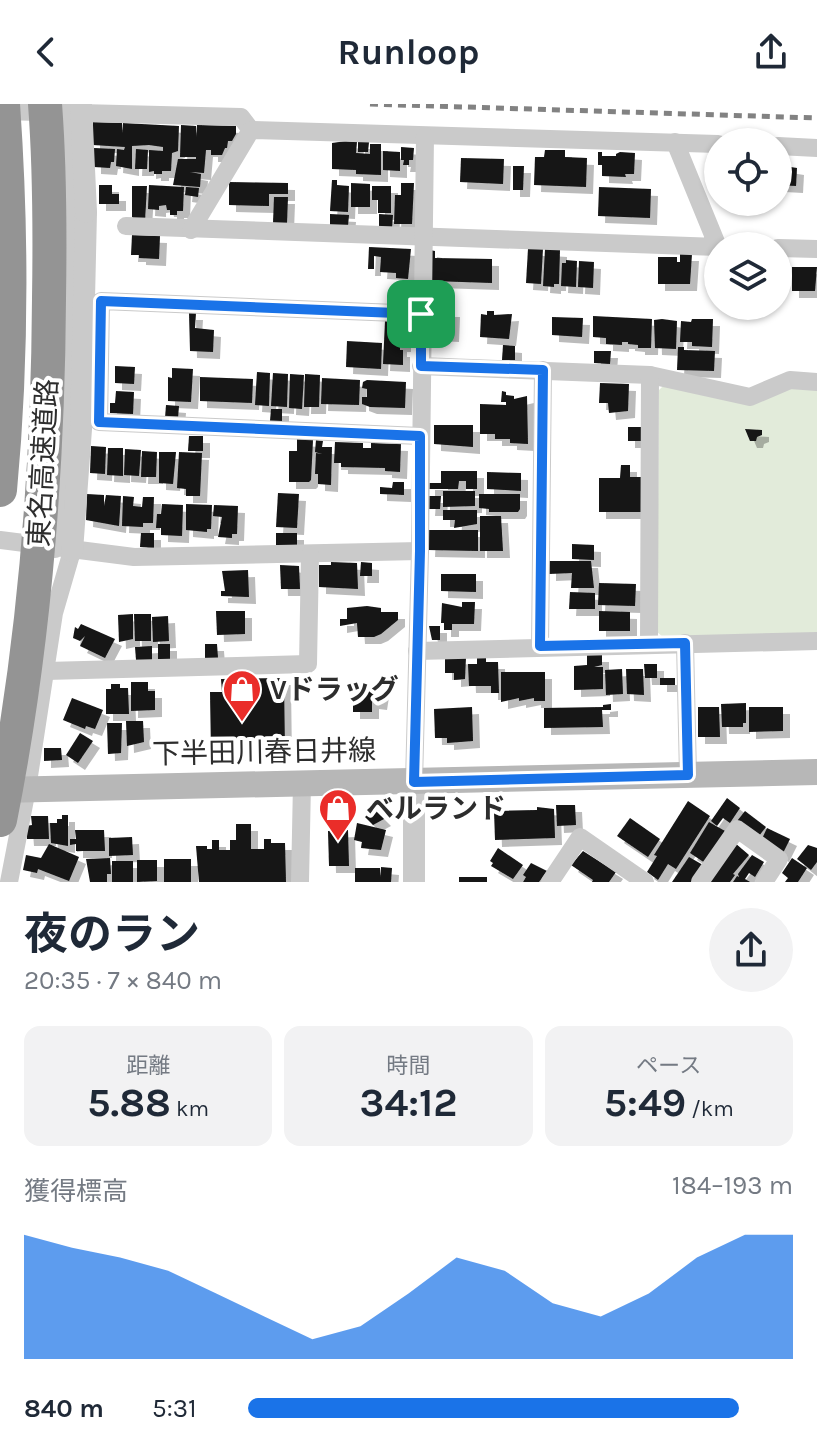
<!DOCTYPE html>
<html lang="ja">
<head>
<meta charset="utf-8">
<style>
	:root { --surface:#fff; --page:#f2f2f3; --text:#1f2937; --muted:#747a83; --accent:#1a73e8 }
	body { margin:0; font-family:Karla,"Noto Sans JP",sans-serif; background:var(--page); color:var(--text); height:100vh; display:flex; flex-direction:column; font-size:30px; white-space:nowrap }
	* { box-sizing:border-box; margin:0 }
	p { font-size:26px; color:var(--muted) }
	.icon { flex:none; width:44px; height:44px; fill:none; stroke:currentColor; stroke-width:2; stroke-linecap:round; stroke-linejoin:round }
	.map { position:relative; height:778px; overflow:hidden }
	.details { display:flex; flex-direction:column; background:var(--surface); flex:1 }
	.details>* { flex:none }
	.controls { position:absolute; left:704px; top:24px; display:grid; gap:16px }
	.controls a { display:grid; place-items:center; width:88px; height:88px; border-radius:50%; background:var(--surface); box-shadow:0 2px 6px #0004; font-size:40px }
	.pin { position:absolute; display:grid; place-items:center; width:68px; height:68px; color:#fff; margin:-34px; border-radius:16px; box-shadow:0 4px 12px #0006 }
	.round { display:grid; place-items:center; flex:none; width:84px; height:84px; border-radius:42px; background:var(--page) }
	.summary { display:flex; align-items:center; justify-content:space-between; height:136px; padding:0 24px }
	h1 { font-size:44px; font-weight:700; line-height:60px }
	.metrics { display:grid; grid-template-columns:repeat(3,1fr); gap:12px; height:136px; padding:8px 24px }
	.metrics div { display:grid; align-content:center; border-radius:16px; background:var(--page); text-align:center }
	.metrics b { font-size:40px; font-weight:700 }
	.metrics small { font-size:22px; font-weight:400 }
	.metrics p { font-size:22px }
	.chart { height:224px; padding:16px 24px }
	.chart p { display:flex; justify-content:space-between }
	.chart svg { width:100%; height:144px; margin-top:8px; fill:var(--accent); opacity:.7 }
	ul { padding:0 24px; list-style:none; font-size:26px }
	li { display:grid; grid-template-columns:128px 96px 1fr; align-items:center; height:60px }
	li i { height:20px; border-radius:10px; background:var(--accent) }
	header { display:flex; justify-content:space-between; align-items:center; height:104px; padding:0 24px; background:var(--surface); font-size:36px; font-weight:700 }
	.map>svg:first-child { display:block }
	.green { fill:#e2ebda }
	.building { fill:#141414; filter:url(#shadow) }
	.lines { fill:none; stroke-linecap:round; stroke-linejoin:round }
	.minor { stroke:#cacaca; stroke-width:18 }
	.tertiary { stroke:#cacaca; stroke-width:22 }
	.secondary { stroke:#b7b7b7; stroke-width:26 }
	.rail { stroke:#828282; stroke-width:5; stroke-dasharray:8 6; stroke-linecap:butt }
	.tertiary-bridge { stroke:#cacaca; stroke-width:22 }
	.motorway-bridge { stroke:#949494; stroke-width:34 }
	.route-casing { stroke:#fff; stroke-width:16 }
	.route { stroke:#1a73e8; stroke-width:10 }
	.labels { text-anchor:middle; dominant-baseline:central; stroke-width:8; stroke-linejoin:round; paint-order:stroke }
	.street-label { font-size:28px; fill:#2d2d2d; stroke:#fff }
	.poi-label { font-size:28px; font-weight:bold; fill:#2d2d2d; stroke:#fff; text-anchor:start }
</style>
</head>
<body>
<header><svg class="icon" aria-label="back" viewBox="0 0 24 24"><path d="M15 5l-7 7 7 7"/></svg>Runloop<svg class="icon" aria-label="share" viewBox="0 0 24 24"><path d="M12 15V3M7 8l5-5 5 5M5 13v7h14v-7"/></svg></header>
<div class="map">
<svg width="817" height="778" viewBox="0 0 817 778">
	<defs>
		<filter id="shadow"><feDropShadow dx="7" dy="7" stdDeviation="0" flood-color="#0004"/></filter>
	</defs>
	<rect width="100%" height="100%" fill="#fff"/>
	<!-- green -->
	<path class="green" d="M664 281 753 300 790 284 817 285V530L663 533 657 528 659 286Z"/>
	<!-- building -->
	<g class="building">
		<path d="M93 18 122 19V29L123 19 179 22 178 47 172 49 171 67H162V70H154V67L149 68V46L163 47V43L149 41 132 42V65L116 62 117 45 124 46 125 43 93 41Z"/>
		<path d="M181 21 196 22V33L197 21 236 22V30L232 37H228L227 44H225L222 51H211V46H206L204 69 190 68 201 70 200 83 173 81 178 55H196V53H180Z"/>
		<path d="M346 37 357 38 356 49 370 50V40H381V71L356 70V66L332 65V39Z"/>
		<path d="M358 38H369L368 48H358Z"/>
		<path d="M401 43 414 44 413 56H409V61H403L404 56H401Z"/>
		<path d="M94 44 115 45 114 58H111L110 64 94 63Z"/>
		<path d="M136 45 148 46 147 65H135Z"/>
		<path d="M545 46H565V53L587 54 586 83 534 81 535 53H544Z"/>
		<path d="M383 47 400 48V67L383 66Z"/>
		<path d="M598 48H602V52H616V50L620 48 635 49 634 70H625L626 73 602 72V61H598Z"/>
		<path d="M461 54 504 55 503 80 460 78Z"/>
		<path d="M778 61 797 64 796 82 778 81Z"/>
		<path d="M513 62H524L523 86H513Z"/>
		<path d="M332 76H337V81L349 82 348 108 330 107Z"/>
		<path d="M229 78 288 79V90H269V102L229 101Z"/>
		<path d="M351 79 370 80V103H351Z"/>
		<path d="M401 79H414L412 120H394L395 91H401Z"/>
		<path d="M99 81H112V90H119V100H99Z"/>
		<path d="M149 81 184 83 183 107H177V111H170V106H167L166 101 159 102V106L148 105Z"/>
		<path d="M132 82H147L145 117H136L132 113Z"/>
		<path d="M372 82H391V109H378V96H372Z"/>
		<path d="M186 83 199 84 198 93 185 91Z"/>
		<path d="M599 83 651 85 650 114 598 112Z"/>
		<path d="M274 93H288L287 119H273Z"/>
		<path d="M330 110 349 111 348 122H330Z"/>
		<path d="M379 110 393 111 392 124 379 123Z"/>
		<path d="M132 131 160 132 159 155 139 154V151H131Z"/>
		<path d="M369 143 411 145 408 175 396 174V169L380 168 381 153 374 152V165H368Z"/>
		<path d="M528 145H543L541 180 526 179Z"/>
		<path d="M545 145 560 146 559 180H554V183L543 182Z"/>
		<path d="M430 146 435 147V154L492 155V179L432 177Z"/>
		<path d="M680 150H692L690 180H658V153H677V158H680Z"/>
		<path d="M566 156 577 157 576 183 561 182 562 159H566Z"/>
		<path d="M579 157 594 158 593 184 578 183Z"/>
		<path d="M792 163H817L815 187H792Z"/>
		<path d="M434 206H453L452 231 433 230Z"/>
		<path d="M487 207H494V211L512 210 509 235 480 233 481 210 487 211Z"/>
		<path d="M189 209H196L195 224 214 226 213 248 190 247Z"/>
		<path d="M593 212 652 215 651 244H638V241L628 240V238H622V241L606 240V234L593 233Z"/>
		<path d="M552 213 583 214 582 233 552 231Z"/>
		<path d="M662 215 677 217 676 245 655 244 654 216Z"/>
		<path d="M692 215H713L712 243 692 242V238H680L681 217 691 218Z"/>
		<path d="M385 217 399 218V223L404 227V241H400V246H403V261L383 260Z"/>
		<path d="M347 237 382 239 381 265 346 263Z"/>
		<path d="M503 241 515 242V256H502Z"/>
		<path d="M678 243H684V246L715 247 714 267 677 266Z"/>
		<path d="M594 247H611L610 260 594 259Z"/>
		<path d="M115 262 135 263 134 280 115 279Z"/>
		<path d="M172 264 193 265 191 298 168 297V273L172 274Z"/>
		<path d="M257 268 270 269 269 302 255 301Z"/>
		<path d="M273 269 288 270 287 303 271 302Z"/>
		<path d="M290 270 304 271 302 305 289 304Z"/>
		<path d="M305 270 320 271 319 303H304Z"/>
		<path d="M200 273 253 275 252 299 200 297Z"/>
		<path d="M322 274 360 276 359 301 321 300Z"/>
		<path d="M367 276 406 278 405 304 370 303 362 300V293H367V285L362 284 363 278Z"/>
		<path d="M600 279 629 280 628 307 609 309 608 299H599Z"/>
		<path d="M116 287 134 288 133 310 110 309V299H115Z"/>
		<path d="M502 287 506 288V291L514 292V295L527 292 528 340 510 339V335H495V330H480V300L506 301V298H501Z"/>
		<path d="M166 301 179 302 178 314H165Z"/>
		<path d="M271 305H282V318L270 317Z"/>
		<path d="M434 321H473V343L434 340Z"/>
		<rect x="628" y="323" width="13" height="14"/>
		<path d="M745 325 762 326V331L757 333 756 337H750Z"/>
		<path d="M189 332H203V347H188Z"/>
		<path d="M297 335 313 336 311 376 309 378H289V347H297Z"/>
		<path d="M316 336 323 337 322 343H332L331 381 318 380V370H315L316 349 322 350 315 348Z"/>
		<path d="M335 338 363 339V344H371V339L401 340 400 368 385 367V364L341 363V359H334Z"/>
		<path d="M91 342 106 343 105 370 90 369Z"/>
		<path d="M108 344H123V372L107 371Z"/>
		<path d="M125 345 141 346 139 372 124 371Z"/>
		<path d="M142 347 157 348 156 373H141Z"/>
		<path d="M159 348H176L173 380 159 379Z"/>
		<path d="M179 348 202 349 200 392H186V385L177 384Z"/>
		<path d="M621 361H630V373H641V408H599V374H620Z"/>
		<path d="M441 367H477V385H466V377H459L458 385H428V379H441Z"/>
		<path d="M487 368 521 369V387L487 385Z"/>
		<path d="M393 378H404V391L380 390V383L392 384Z"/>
		<path d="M443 387H475V402L443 403Z"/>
		<path d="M278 389 299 390 297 424 276 423Z"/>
		<path d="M87 390 104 391V402L106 391 121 392 119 422 86 416Z"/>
		<path d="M479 390H520V405L518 408H489V405L479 404Z"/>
		<path d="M123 392 134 393 133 402 142 403 143 393H154L153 419H143V423L122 422Z"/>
		<path d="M429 392H441L440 405H428Z"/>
		<path d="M162 400 183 401 182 432 161 431V424H156L157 410H161Z"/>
		<path d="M186 400 212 401 211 425H207V428L186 426Z"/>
		<path d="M214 401 238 402 237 430H232V434L218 433 222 413 213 412Z"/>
		<path d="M443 406H477V420L454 424 455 416H443Z"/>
		<path d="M480 412H501L503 447H480Z"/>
		<path d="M429 426H478V447L428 446Z"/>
		<path d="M141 429H154V444L140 443Z"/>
		<path d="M276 429H297V442L276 441Z"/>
		<path d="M572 440 594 441V456L572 455Z"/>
		<path d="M549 457H591L594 484H571L572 469 549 470Z"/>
		<path d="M331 458 357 459 358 485 319 483V461H331Z"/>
		<path d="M361 458 372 459V472H360Z"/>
		<path d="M280 461 299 462 300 485H281Z"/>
		<path d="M248 466 249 493 221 492V487H225L222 467Z"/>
		<path d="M441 470H476V488L441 487Z"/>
		<path d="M599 479 636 480 635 502 598 501Z"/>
		<path d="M570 488 595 489V505H569Z"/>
		<path d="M462 498H475L474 520H452V526H444V519H441L442 499 462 503Z"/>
		<path d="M367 502 381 504V508H398V516L381 530 374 533H358L357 519 340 522V515H347V504Z"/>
		<path d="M216 507H245V530L217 531Z"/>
		<path d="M599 507 630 508V527H599Z"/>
		<path d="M133 510V535L119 538 118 511Z"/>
		<path d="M134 510H151V537H135Z"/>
		<path d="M168 512 169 537 153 538 152 513Z"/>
		<path d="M81 520 115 535 105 554 80 542 85 532 80 537 73 534 75 523 78 525Z"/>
		<path d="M429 522H440V536H432Z"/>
		<rect x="158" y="540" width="12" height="15"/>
		<path d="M205 540H217L218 554 205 555Z"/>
		<path d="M152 542V556H136L135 543Z"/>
		<path d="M587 551H602V561L594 563H603V585L574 586V562L587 561Z"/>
		<path d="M466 553 465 575 454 576V569H445V554Z"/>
		<path d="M477 553H486V558H498L499 589H491V582H469L468 560H477Z"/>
		<path d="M644 560H657V574H645Z"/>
		<path d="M622 565 623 590 606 591 605 566Z"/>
		<path d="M626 565H643L644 591 627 590Z"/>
		<path d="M501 568H545V597H534V594L519 597V594L501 598Z"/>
		<path d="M284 574 285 649 211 650 210 588H222L221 575Z"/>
		<rect x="660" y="574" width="15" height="7"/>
		<path d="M131 578H148V587H155V606L131 607Z"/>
		<path d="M111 580H120V584H128L129 610H106V585H111Z"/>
		<path d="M353 580H383L380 599 372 598V608H353Z"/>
		<path d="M72 594 103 606 95 625 86 622 85 625 63 616Z"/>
		<path d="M746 599V619H743V623H722L721 600Z"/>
		<path d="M611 600V606H602L603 623 544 624V604L603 603V601Z"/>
		<path d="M472 603 473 637 447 639V634H435L434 605Z"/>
		<path d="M698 603H719L720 633H698Z"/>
		<path d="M749 603H783V627L749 628Z"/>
		<path d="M126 617H143L144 638 127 642Z"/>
		<path d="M107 619H122L121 649 108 650Z"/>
		<path d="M80 629 93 637 78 659 66 651Z"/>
		<path d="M44 644H61L62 656 44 657Z"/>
		<path d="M727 694 740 704 730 719 723 714 717 722 711 717Z"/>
		<path d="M688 697 710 712 676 765 668 760 658 776 647 768 657 752 654 751Z"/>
		<path d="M556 701H575L576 721 557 722Z"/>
		<path d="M537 703 554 705 555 734 495 736 494 707 537 706Z"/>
		<path d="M374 705 384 715 373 721 365 713Z"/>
		<path d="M745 707 766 723 755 737 734 721Z"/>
		<path d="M62 711H68V742L51 739 50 719H57V715H62Z"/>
		<path d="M31 712H48L49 735H27L26 722 32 721Z"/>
		<path d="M630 714 660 735 648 753 617 732Z"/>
		<path d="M709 718 725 727 705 759 690 749Z"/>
		<path d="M357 719 386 726 381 746 361 744 362 738 354 736Z"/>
		<path d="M236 720H251V745H264V735H271V739H285L286 778H199L196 742H207V745H212V736H219V746H230V736H236Z"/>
		<path d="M767 724 790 735 782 751 760 739Z"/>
		<path d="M75 726H104L105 747H76V740L70 741V735H76Z"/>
		<path d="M348 726 349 762H329L328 727Z"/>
		<path d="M132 733 133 751 109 752V734Z"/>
		<path d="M735 739 749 751 733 770 735 771 730 778H707Z"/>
		<path d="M49 740 79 753 69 777 38 765 37 769 23 766 26 751 41 754Z"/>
		<path d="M808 741 817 744V758L811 766 797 755Z"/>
		<path d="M498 744 523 761 513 775 491 762 493 759 490 757Z"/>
		<path d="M583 747 616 768 609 778H592L593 776 571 761Z"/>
		<path d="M752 751 764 758 755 773 749 769 745 775 750 778H733L737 772 739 773 738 770Z"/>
		<path d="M689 753 703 761 692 778H672Z"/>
		<path d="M110 754 111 770H107V778H90L86 755Z"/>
		<path d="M792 754 807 764 798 778H785L788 774 782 769Z"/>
		<rect x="164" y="755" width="27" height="23"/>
		<path d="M137 756H157V777L137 778Z"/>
		<rect x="112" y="757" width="21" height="21"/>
		<path d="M531 759 547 767 539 778H523L526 773 523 771Z"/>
		<path d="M381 763 392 764 391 778H355V764H380L381 773Z"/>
		<rect x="459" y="773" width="28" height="5"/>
	</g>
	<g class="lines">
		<!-- minor -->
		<g class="minor">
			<path d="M0 7 241 13 251 26"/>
			<path d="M778 42 817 44"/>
			<path d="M126 122 718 143 675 38"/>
			<path d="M191 126 251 26 718 40"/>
			<path d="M778 144 817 145"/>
			<path d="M421 262 650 271 750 293 790 276 817 278"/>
			<path d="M420 332 99 318 101 197 421 210"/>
			<path d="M0 436 134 453 420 447"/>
			<path d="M55 445C66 299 69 155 65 9"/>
			<path d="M685 539 688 671"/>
			<path d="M649 540 650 271"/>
			<path d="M540 542 543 266"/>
			<path d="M417 547 817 537"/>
			<path d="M46 567 308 560 310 451"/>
			<path d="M414 678 420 447 425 32"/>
			<path d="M9 778 27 685 54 509 72 447"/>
			<path d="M300 778 302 679"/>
			<path d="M550 778 580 733 645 778"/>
			<path d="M700 778 737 725 779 755 764 778"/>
		</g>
		<!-- tertiary -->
		<g class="tertiary">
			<path d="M72 447 81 325 86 108"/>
			<path d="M414 778V678"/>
		</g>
		<!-- secondary -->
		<path class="secondary" d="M0 686 817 668"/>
		<!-- rail -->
		<path class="rail" d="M370 0 817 14"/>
		<!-- tertiary-bridge -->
		<path class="tertiary-bridge" d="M81 0 86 108"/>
		<!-- motorway-bridge -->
		<g class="motorway-bridge">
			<path d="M0 386C12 258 12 128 3 0"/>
			<path d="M0 716C34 545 48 369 49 195 50 130 50 65 45 0"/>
		</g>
	</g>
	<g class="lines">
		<defs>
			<path id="route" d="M101 197 421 210V262L543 266 540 542 685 539 688 671 414 678 420 447V332L99 318Z"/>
		</defs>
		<!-- route casing -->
		<use href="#route" class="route-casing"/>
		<!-- route -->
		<use href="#route" class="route"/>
	</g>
	<!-- icons -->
	<defs>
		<symbol id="shop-pin" viewBox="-11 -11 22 30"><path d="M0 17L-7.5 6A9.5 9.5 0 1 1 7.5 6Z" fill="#ea2d29" stroke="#fff"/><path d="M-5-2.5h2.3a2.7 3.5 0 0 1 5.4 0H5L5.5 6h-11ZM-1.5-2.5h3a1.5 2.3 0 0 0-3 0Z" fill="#fff"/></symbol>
	</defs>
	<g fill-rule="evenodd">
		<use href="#shop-pin" x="220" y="563" width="44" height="60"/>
		<use href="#shop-pin" x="316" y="682" width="44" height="60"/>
	</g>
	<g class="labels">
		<!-- street labels -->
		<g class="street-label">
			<text transform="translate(43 359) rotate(-87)">東名高速道路</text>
			<text transform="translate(264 648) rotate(-1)">下半田川春日井線</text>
		</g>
		<!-- poi labels -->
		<g class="poi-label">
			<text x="270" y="585">Vドラッグ</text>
			<text x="366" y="704">ベルランド</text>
		</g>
	</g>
</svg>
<div class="controls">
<a><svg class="icon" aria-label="locate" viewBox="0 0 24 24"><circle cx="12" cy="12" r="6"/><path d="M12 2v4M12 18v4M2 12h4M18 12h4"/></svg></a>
<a><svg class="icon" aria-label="layers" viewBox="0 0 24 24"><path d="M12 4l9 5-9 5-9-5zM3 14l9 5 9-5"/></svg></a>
</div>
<div class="pin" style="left:421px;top:210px;background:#1e9e55"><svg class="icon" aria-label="arrive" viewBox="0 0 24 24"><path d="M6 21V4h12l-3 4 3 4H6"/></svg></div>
</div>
<section class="details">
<div class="summary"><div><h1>夜のラン</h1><p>20:35 · 7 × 840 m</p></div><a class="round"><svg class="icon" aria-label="share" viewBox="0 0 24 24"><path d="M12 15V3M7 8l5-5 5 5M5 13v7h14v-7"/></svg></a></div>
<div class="metrics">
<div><p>距離</p><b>5.88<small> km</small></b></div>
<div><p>時間</p><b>34:12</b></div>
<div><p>ペース</p><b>5:49<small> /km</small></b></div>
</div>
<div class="chart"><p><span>獲得標高</span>184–193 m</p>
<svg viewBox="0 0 160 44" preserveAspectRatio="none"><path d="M0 44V6L10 10L20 13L30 17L40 24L50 31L60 38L70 34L80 24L90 13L100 17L110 27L120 31L130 24L140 13L150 6L160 6V44z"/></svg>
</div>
<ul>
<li><b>840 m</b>5:31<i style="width:90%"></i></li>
</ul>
</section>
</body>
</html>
